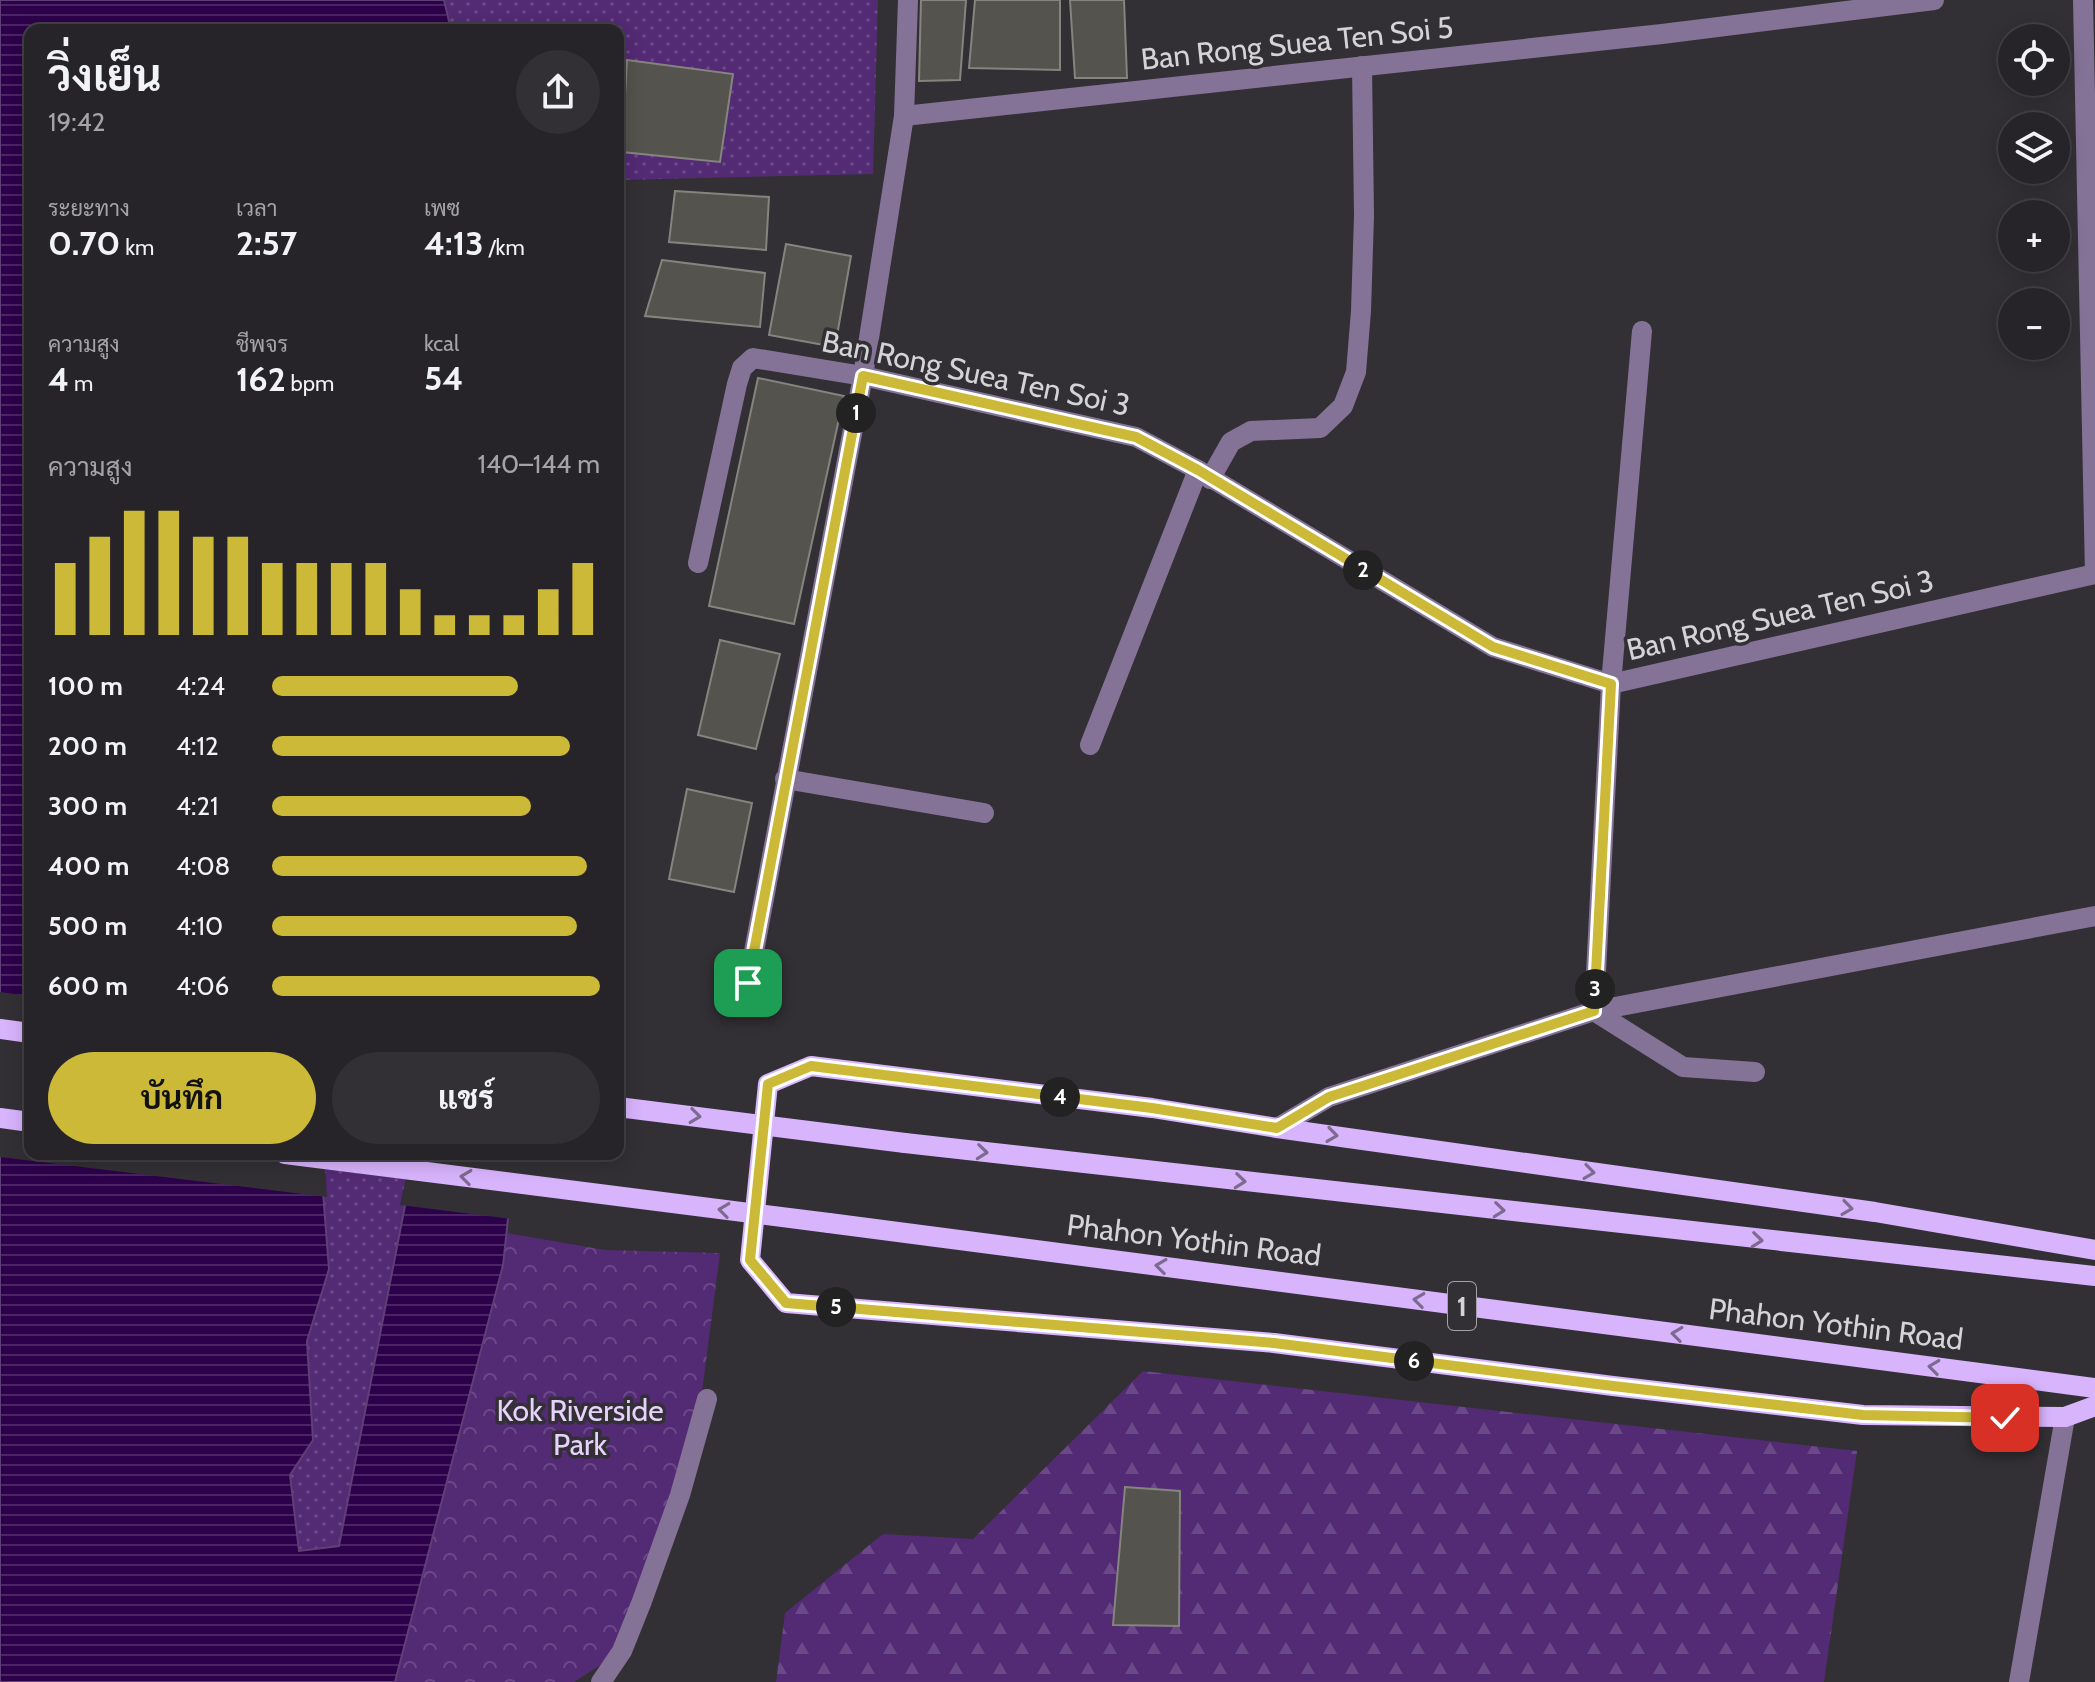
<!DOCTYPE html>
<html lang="th">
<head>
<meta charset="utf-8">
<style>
	:root { --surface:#262428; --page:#323034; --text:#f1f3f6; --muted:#a4a4a8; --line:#424145; --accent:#cdb938 }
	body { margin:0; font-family:Cabin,Sarabun,sans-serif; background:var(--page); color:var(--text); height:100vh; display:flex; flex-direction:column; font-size:30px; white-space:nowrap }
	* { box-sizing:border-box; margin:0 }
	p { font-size:26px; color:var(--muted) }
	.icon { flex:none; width:44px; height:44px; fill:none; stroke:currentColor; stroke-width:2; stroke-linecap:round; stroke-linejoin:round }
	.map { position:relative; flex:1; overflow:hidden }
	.panel { position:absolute; left:24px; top:24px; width:600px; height:1136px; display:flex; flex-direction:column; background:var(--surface); border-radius:16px; box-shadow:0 4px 20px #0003,0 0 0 2px var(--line) }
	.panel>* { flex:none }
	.controls { position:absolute; left:1998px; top:24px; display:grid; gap:16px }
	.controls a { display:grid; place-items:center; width:72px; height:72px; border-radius:50%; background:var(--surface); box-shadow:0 4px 20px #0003,0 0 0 2px var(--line); font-size:40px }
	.pin { position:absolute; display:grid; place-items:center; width:68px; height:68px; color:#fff; margin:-34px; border-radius:16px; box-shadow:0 4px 12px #0006 }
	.km { position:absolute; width:40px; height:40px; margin:-20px; border-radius:50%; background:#222; color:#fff; font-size:22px; line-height:40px; text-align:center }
	.round { display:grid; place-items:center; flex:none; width:84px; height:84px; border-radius:42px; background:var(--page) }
	.head { display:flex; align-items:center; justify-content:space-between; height:136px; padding:0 24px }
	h1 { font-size:44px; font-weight:700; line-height:60px }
	.stats { display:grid; grid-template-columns:repeat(3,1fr); gap:12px; height:136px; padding:8px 24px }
	.stats div { display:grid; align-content:center }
	.stats b { font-size:34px; font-weight:700 }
	.stats small { font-size:22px; font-weight:400 }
	.stats p { font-size:22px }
	.chart { height:224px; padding:16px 24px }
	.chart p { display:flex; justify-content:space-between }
	.chart svg { width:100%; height:144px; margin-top:8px; stroke:var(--accent); stroke-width:6 }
	.action { display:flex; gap:16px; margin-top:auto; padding:16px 24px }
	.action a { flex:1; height:92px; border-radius:48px; background:var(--accent); color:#111; font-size:32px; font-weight:700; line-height:92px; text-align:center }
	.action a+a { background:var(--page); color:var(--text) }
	ul { padding:0 24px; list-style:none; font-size:26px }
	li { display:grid; grid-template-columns:128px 96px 1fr; align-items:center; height:60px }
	li i { height:20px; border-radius:10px; background:var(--accent) }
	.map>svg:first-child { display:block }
	.grass { fill:url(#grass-dots) }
	.forest { fill:url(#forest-firs) }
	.park { fill:url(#park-crowns) }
	.water { fill:url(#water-rules); stroke:#5f3f75; stroke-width:2 }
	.pier { fill:#323035 }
	.building { fill:#54534d; stroke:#85847e; stroke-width:2 }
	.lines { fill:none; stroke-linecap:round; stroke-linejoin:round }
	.minor { stroke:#847397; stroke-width:20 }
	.major { stroke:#d8b4fd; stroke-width:20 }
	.major-bridge { stroke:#d8b4fd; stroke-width:20 }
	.oneway { stroke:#7d6b8f }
	.route-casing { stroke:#fff; stroke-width:16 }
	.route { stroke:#cdb938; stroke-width:10 }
	.labels { text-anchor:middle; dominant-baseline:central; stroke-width:7; stroke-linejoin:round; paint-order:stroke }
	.shield { fill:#323035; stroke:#a3a2a6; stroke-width:2 }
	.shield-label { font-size:28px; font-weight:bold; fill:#d4d3d6 }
	.street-label { font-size:30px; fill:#d4d3d6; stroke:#323035 }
	.park-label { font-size:30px; fill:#e7d2fe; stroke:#323035 }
</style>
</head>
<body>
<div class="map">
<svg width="2095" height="1682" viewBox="0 0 2095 1682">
	<defs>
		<pattern id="grass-dots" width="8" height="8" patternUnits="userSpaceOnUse" patternTransform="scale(2)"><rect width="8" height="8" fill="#532a74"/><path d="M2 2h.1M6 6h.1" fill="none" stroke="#6b4887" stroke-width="1.8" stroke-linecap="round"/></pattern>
		<pattern id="forest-firs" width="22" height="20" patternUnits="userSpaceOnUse" patternTransform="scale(2)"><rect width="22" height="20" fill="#532a74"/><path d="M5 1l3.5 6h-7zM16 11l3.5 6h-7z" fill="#6b4887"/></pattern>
		<pattern id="park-crowns" width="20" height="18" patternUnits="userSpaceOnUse" patternTransform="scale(2)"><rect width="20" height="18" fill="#532a74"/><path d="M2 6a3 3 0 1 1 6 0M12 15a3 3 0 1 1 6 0" fill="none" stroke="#6b4887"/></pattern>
		<pattern id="water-rules" width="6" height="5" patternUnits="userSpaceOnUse" patternTransform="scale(2)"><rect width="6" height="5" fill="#2d004b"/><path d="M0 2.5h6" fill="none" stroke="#4b2464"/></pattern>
	</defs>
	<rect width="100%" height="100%" fill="#323035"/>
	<!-- grass -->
	<g class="grass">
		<path d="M444 0H878L873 174 618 180V30H451Z"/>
		<path d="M320 1154H415L339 1547 299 1552 290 1475 313 1440 307 1341 329 1269Z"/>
	</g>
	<!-- forest -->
	<path class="forest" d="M1143 1371 1857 1451 1824 1682H776L785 1613 883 1534 973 1539Z"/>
	<!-- park -->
	<path class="park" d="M506 1233 605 1250 720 1253 694 1454 622 1651 574 1682H395L503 1265Z"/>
	<!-- water -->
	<path class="water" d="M0 0H444L451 30H30V1154H320L329 1269 307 1341 313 1440 290 1475 299 1551 339 1546 415 1154H515L503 1265 395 1682H0Z"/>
	<!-- pier -->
	<g class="pier">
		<path d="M0 992 30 996V1154H324L327 1197 0 1157Z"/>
		<path d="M411 1154H519L512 1219 400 1205Z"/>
	</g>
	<!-- building -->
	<g class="building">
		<path d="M921 0H966L960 80 919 81Z"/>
		<path d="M975 0H1060V70L969 68Z"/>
		<path d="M1070 0H1124L1127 78H1075Z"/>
		<path d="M627 60 733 74 720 162 622 152Z"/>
		<path d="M675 191 769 197 766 250 669 242Z"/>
		<path d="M786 244 851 256 835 347 769 335Z"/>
		<path d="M662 260 765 273 760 327 645 316Z"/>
		<path d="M758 378 844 396 794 624 709 606Z"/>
		<path d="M720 640 780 654 756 749 698 735Z"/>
		<path d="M687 789 752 803 734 892 669 879Z"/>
		<path d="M1125 1487 1180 1491 1179 1626 1113 1625Z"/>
	</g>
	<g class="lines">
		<!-- minor -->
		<g class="minor">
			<path d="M2083 0 2095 574"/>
			<path d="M904 116 1662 34 1934 0"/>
			<path d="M1642 331 1611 684 1594 1011 1683 1067 1755 1072"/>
			<path d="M1210 479 1231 442 1251 431 1320 428 1343 406 1356 372 1361 311 1364 216 1362 66"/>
			<path d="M698 563 737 384 742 368 753 358 863 376 1136 437 1198 470 1493 647 1611 684 2095 574"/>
			<path d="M1090 745 1198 470"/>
			<path d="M785 779 984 813"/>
			<path d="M748 983 863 376 904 116 908 0"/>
			<path d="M1277 1128 1329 1097 1594 1011 2095 916"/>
			<path d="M601 1682 622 1651 642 1601 680 1495 707 1399"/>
			<path d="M2019 1682 2065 1417"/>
		</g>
		<!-- major -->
		<g class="major">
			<path d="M0 1029 30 1033"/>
			<path d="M0 1118 30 1122"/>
			<path d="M905 1143 2095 1276"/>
			<path d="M829 1223 2095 1388"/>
			<path d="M2095 1250 1875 1212 1277 1128 1152 1108 811 1066 768 1084 750 1260 786 1303 1274 1343 1613 1386 1863 1415 2065 1417 2095 1406"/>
		</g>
		<!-- major-bridge -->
		<g class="major-bridge">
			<path d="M618 1107 905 1143"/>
			<path d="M285 1154 829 1223"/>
		</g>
	</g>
	<!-- one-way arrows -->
	<defs><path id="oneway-chevron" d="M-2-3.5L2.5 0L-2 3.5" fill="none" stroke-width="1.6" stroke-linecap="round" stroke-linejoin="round" transform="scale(2)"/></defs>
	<g class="oneway">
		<use href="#oneway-chevron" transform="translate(695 1116) rotate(7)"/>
		<use href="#oneway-chevron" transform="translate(1332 1135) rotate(8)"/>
		<use href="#oneway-chevron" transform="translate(982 1152) rotate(6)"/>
		<use href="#oneway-chevron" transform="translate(1589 1172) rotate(8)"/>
		<use href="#oneway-chevron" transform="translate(466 1177) rotate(-173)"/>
		<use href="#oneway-chevron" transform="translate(1240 1181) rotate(6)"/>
		<use href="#oneway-chevron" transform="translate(1847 1208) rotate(8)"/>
		<use href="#oneway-chevron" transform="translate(724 1210) rotate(-173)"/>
		<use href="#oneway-chevron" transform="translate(1499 1210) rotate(6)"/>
		<use href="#oneway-chevron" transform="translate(1757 1240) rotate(6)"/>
		<use href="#oneway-chevron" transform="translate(1161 1266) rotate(-173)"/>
		<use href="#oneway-chevron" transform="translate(1419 1300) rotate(-173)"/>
		<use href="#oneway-chevron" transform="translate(1677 1334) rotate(-173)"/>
		<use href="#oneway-chevron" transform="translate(1934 1367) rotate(-173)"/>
	</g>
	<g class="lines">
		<defs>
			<path id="route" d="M748 983 863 376 1136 437 1198 470 1493 647 1611 684 1594 1011 1329 1097 1277 1128 1152 1108 811 1066 768 1084 750 1260 786 1303 1274 1343 1613 1386 1863 1415 2005 1418"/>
		</defs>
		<!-- route casing -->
		<use href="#route" class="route-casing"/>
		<!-- route -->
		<use href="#route" class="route"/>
	</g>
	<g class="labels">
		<!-- shield labels -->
		<rect class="shield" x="1448" y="1282" width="28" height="48" rx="6"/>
		<g class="shield-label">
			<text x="1462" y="1306">1</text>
		</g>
		<!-- street labels -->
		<g class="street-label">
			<text transform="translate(1297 43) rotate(-6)">Ban Rong Suea Ten Soi 5</text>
			<text transform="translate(976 373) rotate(12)">Ban Rong Suea Ten Soi 3</text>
			<text transform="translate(1780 615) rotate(-13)">Ban Rong Suea Ten Soi 3</text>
			<text transform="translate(1194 1240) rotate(7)">Phahon Yothin Road</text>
			<text transform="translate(1836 1324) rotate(7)">Phahon Yothin Road</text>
		</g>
		<!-- park labels -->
		<g class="park-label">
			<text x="580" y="1410">Kok Riverside<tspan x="580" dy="34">Park</tspan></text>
		</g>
	</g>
</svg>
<div class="controls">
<a><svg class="icon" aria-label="locate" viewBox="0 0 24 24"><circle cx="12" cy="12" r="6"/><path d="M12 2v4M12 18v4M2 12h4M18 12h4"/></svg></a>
<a><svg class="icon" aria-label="layers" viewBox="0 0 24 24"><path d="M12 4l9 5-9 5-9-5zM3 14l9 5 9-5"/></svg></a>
<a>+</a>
<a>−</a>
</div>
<div class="pin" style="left:748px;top:983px;background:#1e9e55"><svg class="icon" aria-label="arrive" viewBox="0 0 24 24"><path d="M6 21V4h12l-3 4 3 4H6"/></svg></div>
<div class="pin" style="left:2005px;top:1418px;background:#d93025"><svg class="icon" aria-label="check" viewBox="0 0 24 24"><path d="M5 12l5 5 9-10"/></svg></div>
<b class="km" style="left:856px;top:413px">1</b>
<b class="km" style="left:1363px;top:570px">2</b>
<b class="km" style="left:1595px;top:989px">3</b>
<b class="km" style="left:1060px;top:1097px">4</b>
<b class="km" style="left:836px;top:1307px">5</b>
<b class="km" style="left:1414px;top:1361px">6</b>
<section class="panel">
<div class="head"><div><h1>วิ่งเย็น</h1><p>19:42</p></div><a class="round"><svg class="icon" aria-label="share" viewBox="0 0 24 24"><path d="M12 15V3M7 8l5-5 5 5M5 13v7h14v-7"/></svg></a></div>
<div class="stats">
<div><p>ระยะทาง</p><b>0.70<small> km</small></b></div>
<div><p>เวลา</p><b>2:57</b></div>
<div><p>เพซ</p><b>4:13<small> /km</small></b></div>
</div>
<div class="stats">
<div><p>ความสูง</p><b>4<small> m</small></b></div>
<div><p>ชีพจร</p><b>162<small> bpm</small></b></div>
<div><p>kcal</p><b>54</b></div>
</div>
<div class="chart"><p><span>ความสูง</span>140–144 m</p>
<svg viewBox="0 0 160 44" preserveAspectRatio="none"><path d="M5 44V22M15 44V14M25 44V6M35 44V6M45 44V14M55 44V14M65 44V22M75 44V22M85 44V22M95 44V22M105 44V30M115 44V38M125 44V38M135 44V38M145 44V30M155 44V22"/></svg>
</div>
<ul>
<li><b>100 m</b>4:24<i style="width:75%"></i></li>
<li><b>200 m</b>4:12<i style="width:91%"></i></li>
<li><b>300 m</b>4:21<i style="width:79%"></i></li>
<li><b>400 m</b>4:08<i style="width:96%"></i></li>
<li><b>500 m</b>4:10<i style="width:93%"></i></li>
<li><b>600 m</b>4:06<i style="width:100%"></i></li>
</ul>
<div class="action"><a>บันทึก</a><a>แชร์</a></div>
</section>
</div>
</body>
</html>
